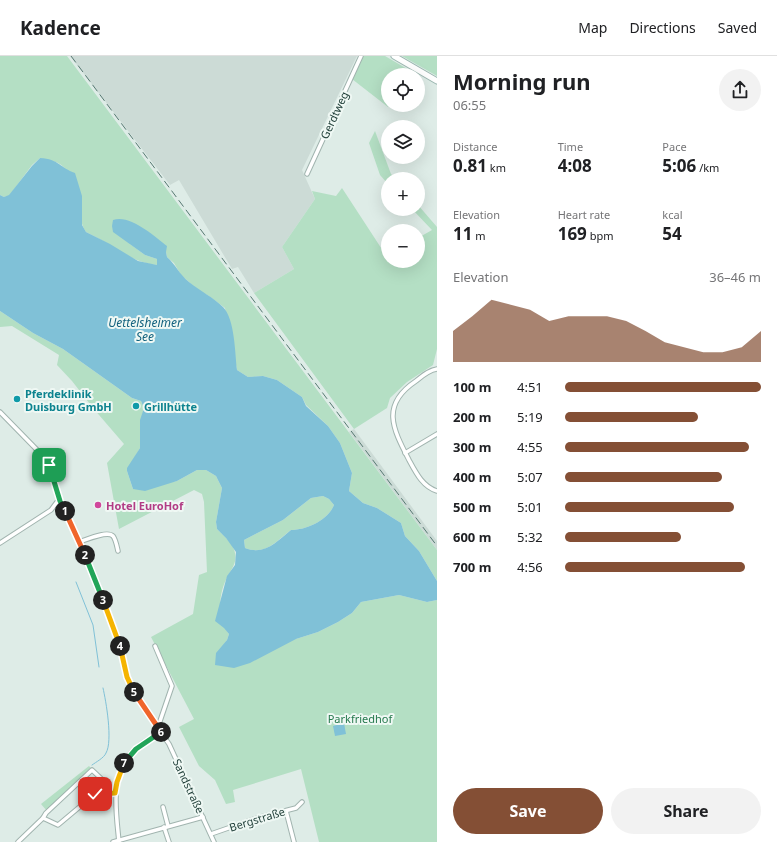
<!DOCTYPE html>
<html lang="en">
<head>
<meta charset="utf-8">
<style>
	:root { --surface:#fff; --page:#f2f2f2; --text:#202124; --muted:#757577; --line:#e0e0e0; --accent:#844f35 }
	body { margin:0; font-family:"Noto Sans",sans-serif; background:var(--page); color:var(--text); height:100vh; display:flex; flex-direction:column; font-size:15px; white-space:nowrap }
	* { box-sizing:border-box; margin:0 }
	p { font-size:13px; color:var(--muted) }
	.icon { flex:none; width:22px; height:22px; fill:none; stroke:currentColor; stroke-width:2; stroke-linecap:round; stroke-linejoin:round }
	.map { position:relative; flex:1; overflow:hidden }
	.sheet { display:flex; flex-direction:column; background:var(--surface); width:340px }
	.sheet>* { flex:none }
	.tools { position:absolute; left:381px; top:12px; display:grid; gap:8px }
	.tools a { display:grid; place-items:center; width:44px; height:44px; border-radius:50%; background:var(--surface); box-shadow:0 4px 16px #0002; font-size:20px }
	.pin { position:absolute; display:grid; place-items:center; width:34px; height:34px; color:#fff; margin:-17px; border-radius:8px; box-shadow:0 2px 6px #0006 }
	.km { position:absolute; width:20px; height:20px; margin:-10px; border-radius:50%; background:#222; color:#fff; font-size:11px; line-height:20px; text-align:center }
	.round { display:grid; place-items:center; flex:none; width:42px; height:42px; border-radius:21px; background:var(--page) }
	.headline { display:flex; align-items:center; justify-content:space-between; height:68px; padding:0 16px }
	h1 { font-size:22px; font-weight:700; line-height:30px }
	.metrics { display:grid; grid-template-columns:repeat(3,1fr); gap:6px; height:68px; padding:4px 16px }
	.metrics div { display:grid; align-content:center }
	.metrics b { font-size:17px; font-weight:700 }
	.metrics small { font-size:11px; font-weight:400 }
	.metrics p { font-size:11px }
	.chart { height:112px; padding:8px 16px }
	.chart p { display:flex; justify-content:space-between }
	.chart svg { width:100%; height:72px; margin-top:4px; fill:var(--accent); opacity:.7 }
	.cta { display:flex; gap:8px; margin-top:auto; padding:8px 16px }
	.cta a { flex:1; height:46px; border-radius:24px; background:var(--accent); color:#fff; font-size:16px; font-weight:700; line-height:46px; text-align:center }
	.cta a+a { background:var(--page); color:var(--text) }
	ul { padding:0 16px; list-style:none; font-size:13px }
	li { display:grid; grid-template-columns:64px 48px 1fr; align-items:center; height:30px }
	li i { height:10px; border-radius:5px; background:var(--accent) }
	header { display:flex; align-items:center; gap:24px; box-sizing:border-box; height:56px; padding:0 20px; background:var(--surface); border-bottom:1px solid var(--line) }
	header strong { font-size:19px }
	nav { display:flex; gap:22px; margin-inline-start:auto; font-size:14px }
	main { display:flex; flex:1; min-height:0 }
	.map>svg:first-child { display:block }
	.built { fill:#ccdbd6 }
	.green { fill:#b4dfc4 }
	.water { fill:#80c1d7; fill-rule:evenodd }
	.lines { fill:none; stroke-linecap:round; stroke-linejoin:round }
	.stream { stroke:#80c1d7; stroke-width:1 }
	.street-casing { stroke:#a1b4af; stroke-width:5.5 }
	.secondary-casing { stroke:#9cb8b1; stroke-width:7 }
	.street { stroke:#fff; stroke-width:3.5 }
	.secondary { stroke:#fff; stroke-width:5 }
	.rail { stroke:#587973; stroke-width:1; stroke-dasharray:8 4; stroke-linecap:butt }
	.split-1-casing { stroke:#fff; stroke-width:8 }
	.split-2-casing { stroke:#fff; stroke-width:8 }
	.split-3-casing { stroke:#fff; stroke-width:8 }
	.split-4-casing { stroke:#fff; stroke-width:8 }
	.split-5-casing { stroke:#fff; stroke-width:8 }
	.split-6-casing { stroke:#fff; stroke-width:8 }
	.split-7-casing { stroke:#fff; stroke-width:8 }
	.split-8-casing { stroke:#fff; stroke-width:8 }
	.split-1 { stroke:#22a559; stroke-width:5 }
	.split-2 { stroke:#f0652b; stroke-width:5 }
	.split-3 { stroke:#22a559; stroke-width:5 }
	.split-4 { stroke:#f5b400; stroke-width:5 }
	.split-5 { stroke:#f5b400; stroke-width:5 }
	.split-6 { stroke:#f0652b; stroke-width:5 }
	.split-7 { stroke:#22a559; stroke-width:5 }
	.split-8 { stroke:#f5b400; stroke-width:5 }
	.culture-dot { fill:#0f9aa8; stroke:#eff8f4; stroke-width:1.5 }
	.hotel-dot { fill:#d1479c; stroke:#eff8f4; stroke-width:1.5 }
	.labels { text-anchor:middle; dominant-baseline:central; stroke-width:4; stroke-linejoin:round; paint-order:stroke }
	.street-label { font-size:11px; fill:#1e3d37; stroke:#eff8f4 }
	.culture-label { font-size:11px; font-weight:bold; fill:#0d838f; stroke:#eff8f4; text-anchor:start }
	.hotel-label { font-size:11px; font-weight:bold; fill:#b23c85; stroke:#eff8f4; text-anchor:start }
	.park-label { font-size:11px; fill:#24784c; stroke:#eff8f4 }
	.water-label { font-size:12px; font-style:italic; fill:#12627e; stroke:#eff8f4 }
</style>
</head>
<body>
<header>
<strong>Kadence</strong>
<nav><a>Map</a><a>Directions</a><a>Saved</a></nav>
</header>
<main>
<div class="map">
<svg width="437" height="786" viewBox="0 0 437 786">
	<rect width="100%" height="100%" fill="#deece7"/>
	<!-- built -->
	<g class="built">
		<path d="M70 0H357L302 114 315 143 282 191 294 213 254 237 238 211 232 213 179 124 170 129Z"/>
		<path d="M354 373 437 485V494L349 376Z"/>
	</g>
	<!-- green -->
	<g class="green">
		<path d="M0 0H67L437 494V525L419 495 405 480 401 467 377 452 363 447 349 435 352 417 340 387 328 370 306 349 302 341 277 324 263 320 248 321 237 314 225 252 209 240 198 234 181 219 174 207 167 201 166 196 130 188 145 199 157 203V209C131 207 110 187 86 176 75 160 77 115 58 107 52 104 45 104 40 102L32 109 9 140 4 141 0 139Z"/>
		<path d="M362 0H385L409 14 406 19H388V51L352 23Z"/>
		<path d="M402 0H437V20Z"/>
		<path d="M375 75 391 118 396 123H388V128L380 119 369 87Z"/>
		<path d="M342 132 387 201 388 200V205H418V182L432 174 412 153H418V149L437 171V293L433 309 407 326 390 342 387 352 354 373 254 237 294 213 282 191 315 143 312 135 336 140Z"/>
		<path d="M0 255 33 277 63 293 132 342 141 345 144 352 140 369V392L127 415 133 433 177 425 197 414H206L216 420 222 432 216 466 217 473C223 479 234 488 235 497 237 507 232 512 228 520 218 537 217 562 229 578L227 584 223 590 296 583 318 576 338 566 352 557 361 546 399 539 427 546 437 544V786H319L301 713 233 734 235 746 226 748 215 724 199 710 179 671 194 663 151 581 193 558 199 519 207 516 204 446 202 438 194 434 119 473 107 407 124 388 93 352 72 325 57 309 59 299 12 270 0 271Z"/>
		<path d="M323 440 329 443 334 449C328 464 307 474 291 474 276 485 266 500 245 492L244 484 283 464 311 442Z"/>
		<path d="M89 710 92 713 47 755 41 748Z"/>
	</g>
	<!-- water -->
	<g class="water">
		<path d="M40 102C59 103 60 112 75 117L82 140V169L86 176 110 188 138 205 157 209V203L145 199 113 176 112 170 113 164C130 158 154 180 167 190L166 196 167 201C176 209 179 218 189 226 200 235 213 241 223 251 235 263 235 298 237 314L248 321 263 320 277 324 302 341 306 350 328 370 340 387 352 417 349 435 363 447 377 452 401 467 405 480 419 495 437 525V544L427 546 399 539 361 546 352 557 338 566 318 576 296 583 250 607 234 612 215 609 216 597 227 584 229 578 224 572 215 565 227 520 235 509 236 496 226 482 217 473 216 466 222 432 216 420 206 414H197L177 425 145 435 133 433 127 415V412L140 392V364L144 352 141 345 132 342 63 293 33 277 0 255V139L4 141 9 139 32 110ZM323 440 329 443 334 449C328 464 307 474 291 474 277 485 265 500 245 492L244 484 283 464 311 442Z"/>
		<path d="M344 667 346 678 335 680 333 670Z"/>
	</g>
	<g class="lines">
		<!-- stream -->
		<g class="stream">
			<path d="M76 526 93 569 99 611"/>
			<path d="M92 709C96 706 104 702 106 697 113 685 106 645 103 632"/>
		</g>
		<defs>
			<g id="street">
				<path d="M307 118 361 0"/>
				<path d="M437 313C429 314 422 320 416 325 380 349 393 373 409 404 416 417 423 431 437 435"/>
				<path d="M0 356 44 401 50 411 60 445 92 514 118 582 129 628 135 639 169 688 214 786"/>
				<path d="M405 397 437 378"/>
				<path d="M79 486C86 484 107 474 113 480 116 484 117 491 118 495"/>
				<path d="M0 487 51 454 57 446 60 445"/>
				<path d="M155 590 172 630 158 671"/>
				<path d="M163 751 168 770"/>
				<path d="M286 755 294 786"/>
				<path d="M43 762 58 769 95 738 110 737"/>
				<path d="M164 771 169 786"/>
				<path d="M211 778 257 762 296 752 302 746"/>
				<path d="M18 786 43 762 46 757 92 714 109 730 110 737"/>
				<path d="M113 786 203 761"/>
				<path d="M119 786C116 754 109 717 135 693 143 686 152 681 161 676"/>
			</g>
			<path id="secondary" d="M394 0 437 25"/>
		</defs>
		<!-- street casing -->
		<use href="#street" class="street-casing"/>
		<!-- secondary casing -->
		<use href="#secondary" class="secondary-casing"/>
		<!-- street -->
		<use href="#street" class="street"/>
		<!-- secondary -->
		<use href="#secondary" class="secondary"/>
		<!-- rail -->
		<path class="rail" d="M71 0 437 490"/>
	</g>
	<g class="lines">
		<defs>
			<path id="split-1" d="M49 409 60 445 65 455"/>
			<path id="split-2" d="M65 455 85 499"/>
			<path id="split-3" d="M85 499 103 544"/>
			<path id="split-4" d="M103 544 120 590"/>
			<path id="split-5" d="M120 590 127 621 134 636"/>
			<path id="split-6" d="M134 636 161 676"/>
			<path id="split-7" d="M124 707 136 693 161 676"/>
			<path id="split-8" d="M95 738 115 737 117 726 124 707"/>
		</defs>
		<!-- split-1 casing -->
		<use href="#split-1" class="split-1-casing"/>
		<!-- split-2 casing -->
		<use href="#split-2" class="split-2-casing"/>
		<!-- split-3 casing -->
		<use href="#split-3" class="split-3-casing"/>
		<!-- split-4 casing -->
		<use href="#split-4" class="split-4-casing"/>
		<!-- split-5 casing -->
		<use href="#split-5" class="split-5-casing"/>
		<!-- split-6 casing -->
		<use href="#split-6" class="split-6-casing"/>
		<!-- split-7 casing -->
		<use href="#split-7" class="split-7-casing"/>
		<!-- split-8 casing -->
		<use href="#split-8" class="split-8-casing"/>
		<!-- split-1 -->
		<use href="#split-1" class="split-1"/>
		<!-- split-2 -->
		<use href="#split-2" class="split-2"/>
		<!-- split-3 -->
		<use href="#split-3" class="split-3"/>
		<!-- split-4 -->
		<use href="#split-4" class="split-4"/>
		<!-- split-5 -->
		<use href="#split-5" class="split-5"/>
		<!-- split-6 -->
		<use href="#split-6" class="split-6"/>
		<!-- split-7 -->
		<use href="#split-7" class="split-7"/>
		<!-- split-8 -->
		<use href="#split-8" class="split-8"/>
	</g>
	<!-- markers -->
	<g class="culture-dot">
		<circle cx="17" cy="343" r="4"/>
		<circle cx="136" cy="350" r="4"/>
	</g>
	<circle class="hotel-dot" cx="98" cy="449" r="4"/>
	<g class="labels">
		<!-- street labels -->
		<g class="street-label">
			<text transform="translate(334 59) rotate(-65)">Gerdtweg</text>
			<text transform="translate(189 730) rotate(65)">Sandstraße</text>
			<text transform="translate(257 763) rotate(-17)">Bergstraße</text>
		</g>
		<!-- culture labels -->
		<g class="culture-label">
			<text x="25" y="337">Pferdeklinik<tspan x="25" dy="13">Duisburg GmbH</tspan></text>
			<text x="144" y="350">Grillhütte</text>
		</g>
		<!-- hotel labels -->
		<g class="hotel-label">
			<text x="106" y="449">Hotel EuroHof</text>
		</g>
		<!-- park labels -->
		<g class="park-label">
			<text x="360" y="662">Parkfriedhof</text>
		</g>
		<!-- water labels -->
		<g class="water-label">
			<text x="145" y="266">Uettelsheimer<tspan x="145" dy="14">See</tspan></text>
		</g>
	</g>
</svg>
<div class="tools">
<a><svg class="icon" aria-label="locate" viewBox="0 0 24 24"><circle cx="12" cy="12" r="6"/><path d="M12 2v4M12 18v4M2 12h4M18 12h4"/></svg></a>
<a><svg class="icon" aria-label="layers" viewBox="0 0 24 24"><path d="M12 4l9 5-9 5-9-5zM3 14l9 5 9-5"/></svg></a>
<a>+</a>
<a>−</a>
</div>
<div class="pin" style="left:49px;top:409px;background:#1e9e55"><svg class="icon" aria-label="arrive" viewBox="0 0 24 24"><path d="M6 21V4h12l-3 4 3 4H6"/></svg></div>
<div class="pin" style="left:95px;top:738px;background:#d93025"><svg class="icon" aria-label="check" viewBox="0 0 24 24"><path d="M5 12l5 5 9-10"/></svg></div>
<b class="km" style="left:65px;top:455px">1</b>
<b class="km" style="left:85px;top:499px">2</b>
<b class="km" style="left:103px;top:544px">3</b>
<b class="km" style="left:120px;top:590px">4</b>
<b class="km" style="left:134px;top:636px">5</b>
<b class="km" style="left:161px;top:676px">6</b>
<b class="km" style="left:124px;top:707px">7</b>
</div>
<section class="sheet">
<div class="headline"><div><h1>Morning run</h1><p>06:55</p></div><a class="round"><svg class="icon" aria-label="share" viewBox="0 0 24 24"><path d="M12 15V3M7 8l5-5 5 5M5 13v7h14v-7"/></svg></a></div>
<div class="metrics">
<div><p>Distance</p><b>0.81<small> km</small></b></div>
<div><p>Time</p><b>4:08</b></div>
<div><p>Pace</p><b>5:06<small> /km</small></b></div>
</div>
<div class="metrics">
<div><p>Elevation</p><b>11<small> m</small></b></div>
<div><p>Heart rate</p><b>169<small> bpm</small></b></div>
<div><p>kcal</p><b>54</b></div>
</div>
<div class="chart"><p><span>Elevation</span>36–46 m</p>
<svg viewBox="0 0 160 44" preserveAspectRatio="none"><path d="M0 44V25L10 16L20 6L30 9L40 12L50 19L60 16L70 16L80 16L90 19L100 25L110 32L120 35L130 38L140 38L150 35L160 25V44z"/></svg>
</div>
<ul>
<li><b>100 m</b>4:51<i style="width:100%"></i></li>
<li><b>200 m</b>5:19<i style="width:68%"></i></li>
<li><b>300 m</b>4:55<i style="width:94%"></i></li>
<li><b>400 m</b>5:07<i style="width:80%"></i></li>
<li><b>500 m</b>5:01<i style="width:86%"></i></li>
<li><b>600 m</b>5:32<i style="width:59%"></i></li>
<li><b>700 m</b>4:56<i style="width:92%"></i></li>
</ul>
<div class="cta"><a>Save</a><a>Share</a></div>
</section>
</main>
</body>
</html>
